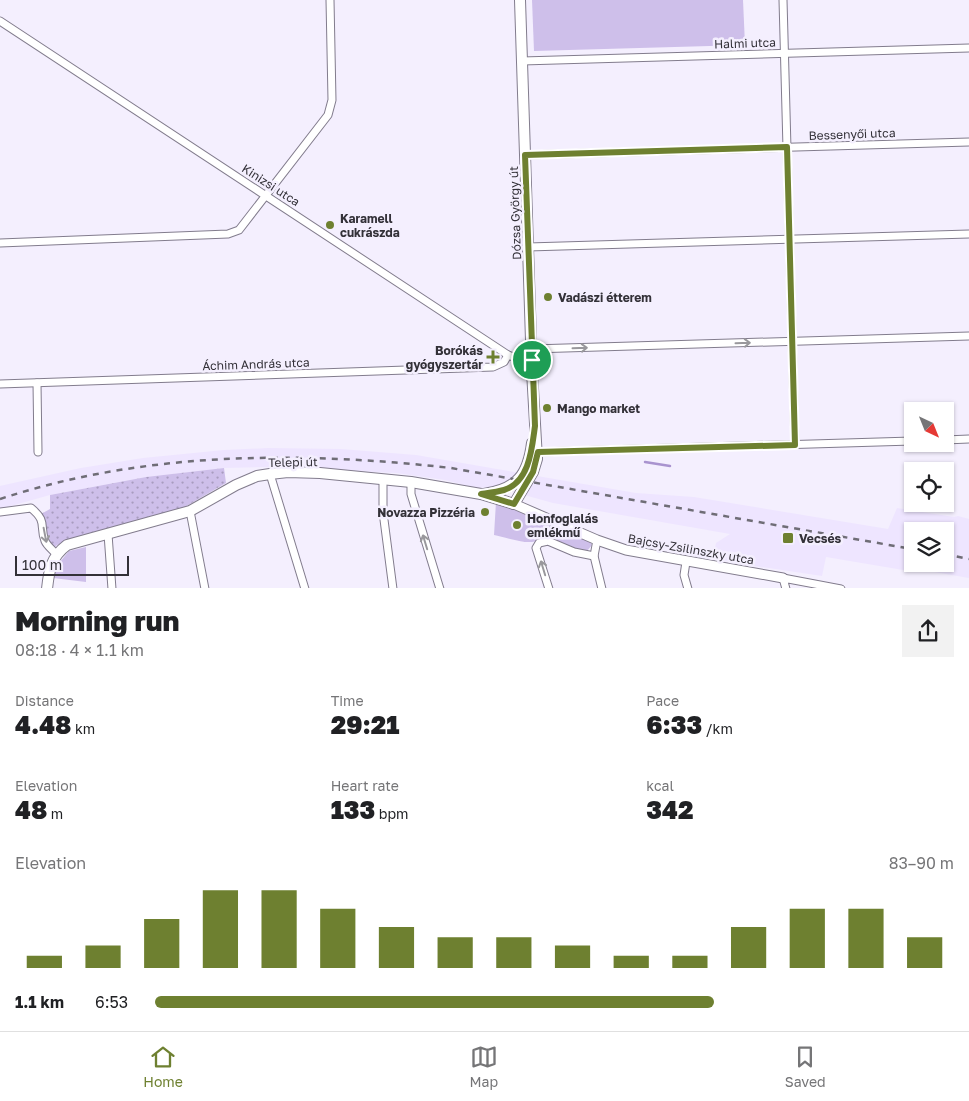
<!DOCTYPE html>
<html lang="en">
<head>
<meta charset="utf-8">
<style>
	:root { --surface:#fff; --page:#f2f2f2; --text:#202124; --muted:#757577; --line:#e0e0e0; --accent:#6e8030 }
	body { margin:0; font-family:"Golos Text",sans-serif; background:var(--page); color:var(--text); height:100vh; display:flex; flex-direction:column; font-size:19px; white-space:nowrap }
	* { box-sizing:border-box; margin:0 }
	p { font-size:16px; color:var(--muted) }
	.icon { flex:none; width:28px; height:28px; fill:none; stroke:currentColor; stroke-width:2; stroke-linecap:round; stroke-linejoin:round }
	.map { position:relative; height:588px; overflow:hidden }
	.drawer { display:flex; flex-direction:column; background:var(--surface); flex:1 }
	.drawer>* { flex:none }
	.needle { width:32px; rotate:137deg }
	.controls { position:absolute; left:904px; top:402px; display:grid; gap:10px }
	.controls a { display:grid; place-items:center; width:50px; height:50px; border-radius:0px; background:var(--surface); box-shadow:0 1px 4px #0004; font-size:25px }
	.scale { position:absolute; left:15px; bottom:12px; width:114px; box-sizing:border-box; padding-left:5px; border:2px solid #333138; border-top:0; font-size:14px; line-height:18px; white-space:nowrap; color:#333138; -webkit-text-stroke:4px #f4effe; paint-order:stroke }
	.pin { position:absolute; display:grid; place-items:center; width:42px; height:42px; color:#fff; margin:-21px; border:2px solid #fff; border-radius:50%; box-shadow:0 1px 5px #0007 }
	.round { display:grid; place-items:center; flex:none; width:52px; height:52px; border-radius:0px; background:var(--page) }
	.summary { display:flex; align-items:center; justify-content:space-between; height:85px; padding:0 15px }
	h1 { font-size:28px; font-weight:800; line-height:38px }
	.figures { display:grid; grid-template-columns:repeat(3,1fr); gap:8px; height:85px; padding:5px 15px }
	.figures div { display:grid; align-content:center }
	.figures b { font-size:25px; font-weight:800 }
	.figures small { font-size:14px; font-weight:400 }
	.figures p { font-size:14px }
	.chart { height:140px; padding:10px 15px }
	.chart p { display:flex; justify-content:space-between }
	.chart svg { width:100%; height:90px; margin-top:5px; stroke:var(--accent); stroke-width:6 }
	ul { padding:0 15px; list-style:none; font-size:16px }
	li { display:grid; grid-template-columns:80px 60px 1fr; align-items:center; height:38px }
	li i { height:12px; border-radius:6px; background:var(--accent) }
	.dock { display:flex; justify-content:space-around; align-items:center; height:70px; border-top:1px solid var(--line); background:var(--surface); font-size:14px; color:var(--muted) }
	.dock a { display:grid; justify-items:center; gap:2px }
	.dock .on { color:var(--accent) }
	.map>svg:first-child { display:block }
	.built { fill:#eee5ff; fill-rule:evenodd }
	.grass { fill:url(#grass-dots) }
	.park { fill:#cebfea }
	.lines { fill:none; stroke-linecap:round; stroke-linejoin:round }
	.stream { stroke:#a993cf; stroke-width:2.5 }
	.minor-casing { stroke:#827c8d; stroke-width:9 }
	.tertiary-casing { stroke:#827c8d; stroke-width:11 }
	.secondary-casing { stroke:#827c8d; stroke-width:12 }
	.minor { stroke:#fff; stroke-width:7 }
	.tertiary { stroke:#fff; stroke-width:9 }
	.secondary { stroke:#fff; stroke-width:10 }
	.rail { stroke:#6f6d76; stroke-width:2.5; stroke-dasharray:6 6; stroke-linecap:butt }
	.oneway { stroke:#99989c }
	.route-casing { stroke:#fff; stroke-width:10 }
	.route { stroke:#6e8030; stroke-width:6 }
	.poi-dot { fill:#6e8030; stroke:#f4effe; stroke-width:2 }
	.labels { text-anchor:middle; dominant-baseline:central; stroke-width:5; stroke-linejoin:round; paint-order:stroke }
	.street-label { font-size:12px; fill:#333138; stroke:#f4effe }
	.poi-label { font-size:12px; font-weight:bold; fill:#333138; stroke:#f4effe; text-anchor:start }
</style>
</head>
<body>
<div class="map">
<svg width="969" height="589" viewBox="0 0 969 589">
	<defs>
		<pattern id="grass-dots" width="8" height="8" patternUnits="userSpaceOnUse" patternTransform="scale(1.25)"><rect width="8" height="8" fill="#cebfea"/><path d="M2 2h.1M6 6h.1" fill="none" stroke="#a89cbf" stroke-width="1.8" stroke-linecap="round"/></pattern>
	</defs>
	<rect width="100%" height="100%" fill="#f4effe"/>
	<!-- built -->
	<path class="built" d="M268 448 341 449 416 455 636 493 694 497 888 529 897 508 954 517 958 516 969 519V578L917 569 915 572 826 557 822 576 748 565 713 558 716 543 730 534 553 503 495 487 476 488 445 480 396 473 267 467 224 468 146 477 50 495 0 509V486L81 468 143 458 224 450ZM912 531H945V564H912Z"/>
	<!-- grass -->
	<path class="grass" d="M224 468 226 483 183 508 57 545 50 552 45 547 41 514 50 509V495L146 477Z"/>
	<!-- park -->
	<g class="park">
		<path d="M532 0H743L745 45 534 51Z"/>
		<path d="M496 502 513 508 589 540 592 545 587 551C573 551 564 541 551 539 544 537 539 541 532 542 522 543 504 537 494 535Z"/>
		<path d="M86 547V582L53 578 55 568 69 551Z"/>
	</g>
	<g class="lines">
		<!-- stream -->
		<path class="stream" d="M645 462 670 466"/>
		<defs>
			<g id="minor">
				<path d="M783 0 795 445"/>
				<path d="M0 21 508 355 521 360H532"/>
				<path d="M522 61 969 48"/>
				<path d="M525 155 969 142"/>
				<path d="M0 243 228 234 239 230 328 115 332 100 330 0"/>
				<path d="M528 247 969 234"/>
				<path d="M532 349 969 336"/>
				<path d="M37 383 38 452"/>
				<path d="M0 384 493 367 504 362 508 355"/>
				<path d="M945 440 969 439"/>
				<path d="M538 452 912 441"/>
				<path d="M270 474 305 589"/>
				<path d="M383 479V512L393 589"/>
				<path d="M411 482V494L440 589"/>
				<path d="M190 511 205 589"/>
				<path d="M0 512 31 508C48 522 39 526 45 541 47 546 53 550 56 554"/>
				<path d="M108 534 112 589"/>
				<path d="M597 540 594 556 602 589"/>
				<path d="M686 562 684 575 688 589"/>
				<path d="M549 589 536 548 539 543 548 541 574 552 594 556"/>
				<path d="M786 589 783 578 841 589"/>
			</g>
			<path id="tertiary" d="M514 504 597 540 626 550 783 578"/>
			<g id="secondary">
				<path d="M484 494C517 489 528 475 532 443"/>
				<path d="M514 504 533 472 537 459 532 371 520 0"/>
				<path d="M47 589C49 570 51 557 67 545L190 511 236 485 257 476 270 474 288 472 320 473 411 482 481 494 514 504"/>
			</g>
		</defs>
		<!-- minor casing -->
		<use href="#minor" class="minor-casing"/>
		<!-- tertiary casing -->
		<use href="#tertiary" class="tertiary-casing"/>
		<!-- secondary casing -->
		<use href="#secondary" class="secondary-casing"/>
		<!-- minor -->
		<use href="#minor" class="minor"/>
		<!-- tertiary -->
		<use href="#tertiary" class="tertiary"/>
		<!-- secondary -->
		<use href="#secondary" class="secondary"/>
		<!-- rail -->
		<g class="rail">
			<path d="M0 499C146 451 300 451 451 468L912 549"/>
			<path d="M945 554 969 559"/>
		</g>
	</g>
	<!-- one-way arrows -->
	<defs><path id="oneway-shaft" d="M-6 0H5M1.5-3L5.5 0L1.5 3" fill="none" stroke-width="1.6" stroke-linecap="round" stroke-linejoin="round" transform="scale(1.25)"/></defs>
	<g class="oneway">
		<use href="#oneway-shaft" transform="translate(743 343) rotate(-2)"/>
		<use href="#oneway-shaft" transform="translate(580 348) rotate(-2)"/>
		<use href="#oneway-shaft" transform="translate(45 535) rotate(79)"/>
		<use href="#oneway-shaft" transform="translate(425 542) rotate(-107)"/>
		<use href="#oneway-shaft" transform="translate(543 568) rotate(-107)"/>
	</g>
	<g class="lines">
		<defs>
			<path id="route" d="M787 147 795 445 538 452 533 472 514 504 481 494C488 493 497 492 504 490 530 482 532 447 535 426L525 155Z"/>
		</defs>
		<!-- route casing -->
		<use href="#route" class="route-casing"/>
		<!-- route -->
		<use href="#route" class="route"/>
	</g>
	<!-- markers -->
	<g class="poi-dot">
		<circle cx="330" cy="225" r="5"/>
		<circle cx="548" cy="297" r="5"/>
		<path d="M490.5 349.5h5v5h5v5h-5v5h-5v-5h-5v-5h5z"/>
		<circle cx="547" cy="408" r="5"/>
		<circle cx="485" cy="512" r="5"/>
		<circle cx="517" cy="525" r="5"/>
		<rect x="782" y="532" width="12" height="12" rx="2.5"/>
	</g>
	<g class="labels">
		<!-- street labels -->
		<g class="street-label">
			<text transform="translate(745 43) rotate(-2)">Halmi utca</text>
			<text transform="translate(852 134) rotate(-2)">Bessenyői utca</text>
			<text transform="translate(271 185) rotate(33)">Kinizsi utca</text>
			<text transform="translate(515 213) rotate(-92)">Dózsa György út</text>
			<text transform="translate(256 364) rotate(-2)">Áchim András utca</text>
			<text transform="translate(293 462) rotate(-1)">Telepi út</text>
			<text transform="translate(691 549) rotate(10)">Bajcsy-Zsilinszky utca</text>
		</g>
		<!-- poi labels -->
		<g class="poi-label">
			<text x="340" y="218">Karamell<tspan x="340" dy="14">cukrászda</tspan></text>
			<text x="558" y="297">Vadászi étterem</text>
			<text x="483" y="350" text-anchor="end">Borókás<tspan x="483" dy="14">gyógyszertár</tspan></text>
			<text x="557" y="408">Mango market</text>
			<text x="475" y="512" text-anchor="end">Novazza Pizzéria</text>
			<text x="527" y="518">Honfoglalás<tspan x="527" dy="14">emlékmű</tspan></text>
			<text x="799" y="538">Vecsés</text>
		</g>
	</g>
</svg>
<div class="controls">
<a><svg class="needle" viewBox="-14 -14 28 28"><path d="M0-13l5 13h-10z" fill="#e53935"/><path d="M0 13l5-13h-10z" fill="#757577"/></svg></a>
<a><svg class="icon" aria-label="locate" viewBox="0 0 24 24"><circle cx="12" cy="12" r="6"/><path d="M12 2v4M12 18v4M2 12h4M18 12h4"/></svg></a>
<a><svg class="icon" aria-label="layers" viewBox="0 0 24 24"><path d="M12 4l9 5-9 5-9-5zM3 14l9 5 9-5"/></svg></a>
</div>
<div class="scale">100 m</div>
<div class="pin" style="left:532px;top:360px;background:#1e9e55"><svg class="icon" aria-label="arrive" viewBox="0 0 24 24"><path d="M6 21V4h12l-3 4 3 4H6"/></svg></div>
</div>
<section class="drawer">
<div class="summary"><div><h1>Morning run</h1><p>08:18 · 4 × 1.1 km</p></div><a class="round"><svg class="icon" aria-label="share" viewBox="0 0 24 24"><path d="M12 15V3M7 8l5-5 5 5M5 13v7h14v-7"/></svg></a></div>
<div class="figures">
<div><p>Distance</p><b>4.48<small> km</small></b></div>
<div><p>Time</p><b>29:21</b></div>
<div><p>Pace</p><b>6:33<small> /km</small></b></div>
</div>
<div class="figures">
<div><p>Elevation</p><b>48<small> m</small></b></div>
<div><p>Heart rate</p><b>133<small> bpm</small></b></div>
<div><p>kcal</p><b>342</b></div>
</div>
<div class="chart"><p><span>Elevation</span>83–90 m</p>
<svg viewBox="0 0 160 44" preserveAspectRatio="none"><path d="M5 44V38M15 44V33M25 44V20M35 44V6M45 44V6M55 44V15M65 44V24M75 44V29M85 44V29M95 44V33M105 44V38M115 44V38M125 44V24M135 44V15M145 44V15M155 44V29"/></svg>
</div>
<ul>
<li><b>1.1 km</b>6:53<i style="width:70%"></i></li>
</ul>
</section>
<nav class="dock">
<a class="on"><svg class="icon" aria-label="home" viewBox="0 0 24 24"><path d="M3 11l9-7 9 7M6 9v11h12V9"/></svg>Home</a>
<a><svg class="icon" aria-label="map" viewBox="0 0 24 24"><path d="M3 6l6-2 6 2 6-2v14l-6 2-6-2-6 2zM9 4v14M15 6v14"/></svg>Map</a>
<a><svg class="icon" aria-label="saved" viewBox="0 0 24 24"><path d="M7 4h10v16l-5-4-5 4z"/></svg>Saved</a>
</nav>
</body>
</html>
